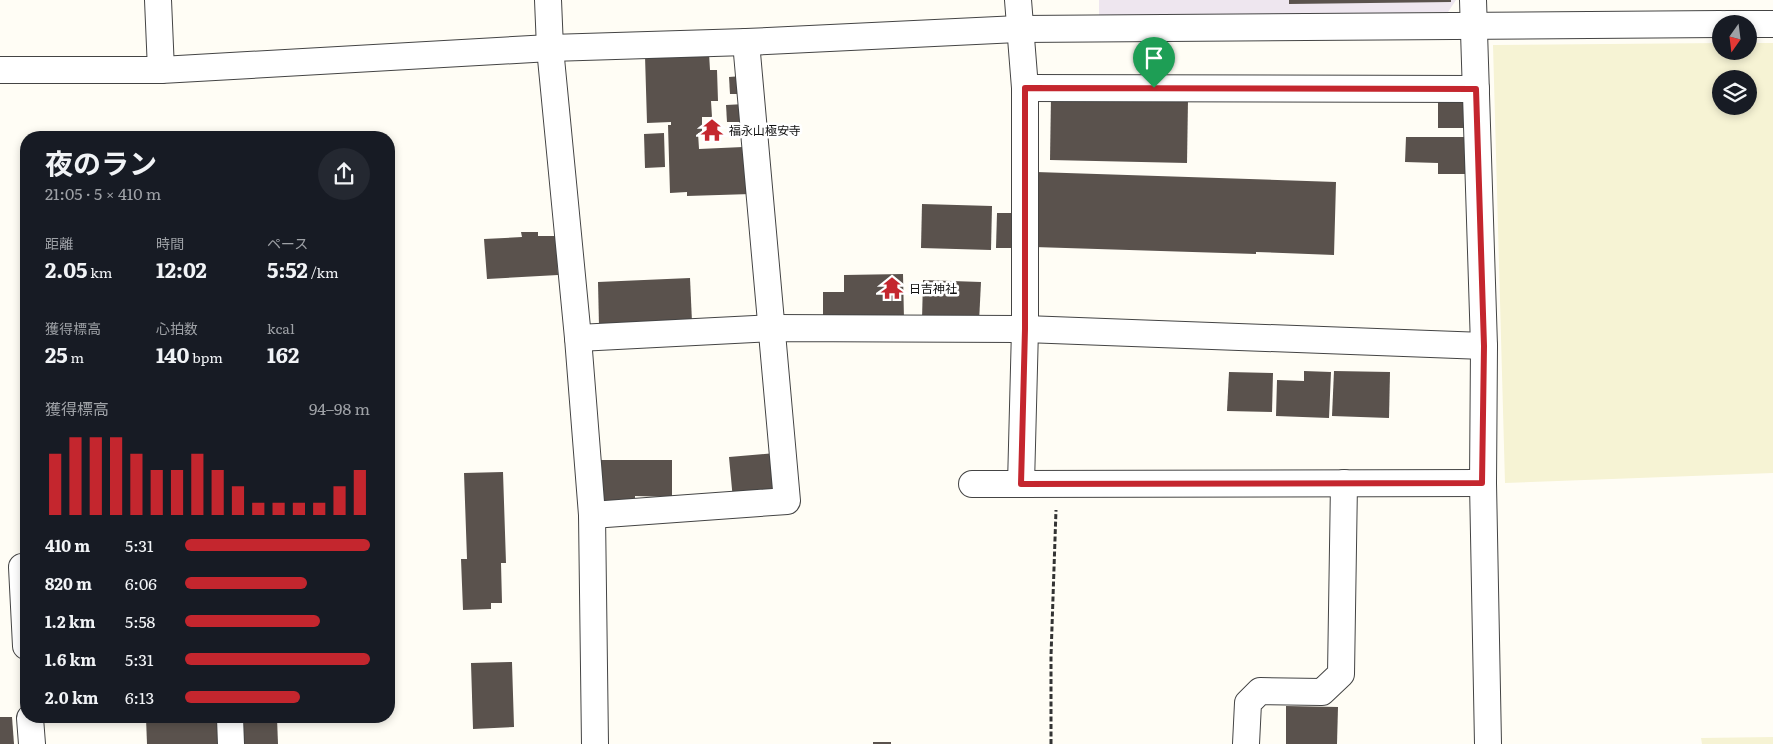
<!DOCTYPE html>
<html lang="ja">
<head>
<meta charset="utf-8">
<style>
	:root { --surface:#171b24; --page:#242831; --text:#f1f3f6; --muted:#9ea1a6; --accent:#c4262e }
	body { margin:0; font-family:Literata,"Noto Sans JP",serif; background:var(--page); color:var(--text); height:100vh; display:flex; flex-direction:column; font-size:19px; white-space:nowrap }
	* { box-sizing:border-box; margin:0 }
	p { font-size:16px; color:var(--muted) }
	.icon { flex:none; width:28px; height:28px; fill:none; stroke:currentColor; stroke-width:2; stroke-linecap:round; stroke-linejoin:round }
	.map { position:relative; flex:1; overflow:hidden }
	.details { position:absolute; left:20px; top:131px; width:375px; height:592px; display:flex; flex-direction:column; background:var(--surface); border-radius:20px; box-shadow:0 2px 8px #0003 }
	.details>* { flex:none }
	.needle { width:32px; rotate:194deg }
	.fabs { position:absolute; left:1712px; top:15px; display:grid; gap:10px }
	.fabs a { display:grid; place-items:center; width:45px; height:45px; border-radius:50%; background:var(--surface); box-shadow:0 2px 8px #0003; font-size:25px }
	.pin { position:absolute; display:grid; place-items:center; width:42px; height:42px; color:#fff; margin:-51px -21px; border-radius:50% 50% 50% 0; rotate:-45deg; box-shadow:0 0 5px #0007 }
	.pin .icon { rotate:45deg }
	.round { display:grid; place-items:center; flex:none; width:52px; height:52px; border-radius:26px; background:var(--page) }
	.summary { display:flex; align-items:center; justify-content:space-between; height:85px; padding:0 25px }
	h1 { font-size:28px; font-weight:700; line-height:38px }
	.metrics { display:grid; grid-template-columns:repeat(3,1fr); gap:8px; height:85px; padding:5px 25px }
	.metrics div { display:grid; align-content:center }
	.metrics b { font-size:21px; font-weight:700 }
	.metrics small { font-size:14px; font-weight:400 }
	.metrics p { font-size:14px }
	.chart { height:140px; padding:10px 25px }
	.chart p { display:flex; justify-content:space-between }
	.chart svg { width:100%; height:90px; margin-top:5px; stroke:var(--accent); stroke-width:6 }
	ul { padding:0 25px; list-style:none; font-size:16px }
	li { display:grid; grid-template-columns:80px 60px 1fr; align-items:center; height:38px }
	li i { height:12px; border-radius:6px; background:var(--accent) }
	.map>svg:first-child { display:block }
	.industrial { fill:#eee6ef }
	.farmland { fill:#f6f3d4; fill-rule:evenodd }
	.building { fill:#5a524d }
	.lines { fill:none; stroke-linecap:round; stroke-linejoin:round }
	.minor-casing { stroke:#444; stroke-width:28 }
	.path { stroke:#333; stroke-width:3; stroke-dasharray:5 2.5; stroke-linecap:butt }
	.minor { stroke:#fff; stroke-width:26 }
	.route-casing { stroke:#fff; stroke-width:10 }
	.route { stroke:#c4262e; stroke-width:6 }
	.labels { text-anchor:middle; dominant-baseline:central; stroke-width:5; stroke-linejoin:round; paint-order:stroke }
	.poi-label { font-size:12px; fill:#111; stroke:#fff; text-anchor:start }
</style>
</head>
<body>
<div class="map">
<svg width="1773" height="744" viewBox="0 0 1773 744">
	<rect width="100%" height="100%" fill="#fffdf5"/>
	<!-- industrial -->
	<path class="industrial" d="M1099 0H1456L1448 12 1099 20Z"/>
	<!-- farmland -->
	<g class="farmland">
		<path d="M1721 43V51H1749V43H1773V473L1505 483 1493 45ZM1721 79H1749V106H1721Z"/>
		<path d="M1773 737V744H1702L1701 738Z"/>
	</g>
	<!-- building -->
	<g class="building">
		<path d="M1289 0H1451V2L1289 4Z"/>
		<path d="M709 53 710 70H717L718 101H711L712 117H702V133H698L699 149 743 147 751 194 687 196V192L670 193 668 125H671V122L647 123 645 56Z"/>
		<path d="M742 76 743 94H730L729 77Z"/>
		<rect x="1438" y="95" width="29" height="33"/>
		<path d="M1051 97 1188 100 1187 163 1050 160Z"/>
		<path d="M745 104V122H727L726 105Z"/>
		<path d="M664 133 665 167 645 168 644 134Z"/>
		<path d="M1406 137H1467V174H1438V163L1405 162Z"/>
		<path d="M1036 172 1336 182 1334 255 1256 252V254L1034 247Z"/>
		<path d="M922 204 992 206 991 250 921 248Z"/>
		<path d="M997 213H1013L1012 248H996Z"/>
		<path d="M521 232H538V236H556L558 275 487 279 484 239 522 237Z"/>
		<path d="M903 274 904 319 823 320V292H844V275Z"/>
		<path d="M690 278 692 322 599 326 598 282Z"/>
		<path d="M923 280 981 282 979 322 922 320Z"/>
		<path d="M1304 371 1331 372 1329 418 1276 416 1277 380 1304 381Z"/>
		<path d="M1334 371 1390 372 1389 418 1332 416Z"/>
		<path d="M1229 372 1273 373 1272 412 1227 411Z"/>
		<path d="M775 453 779 495 733 500 729 457Z"/>
		<path d="M601 460H672V497L635 496V504H601Z"/>
		<path d="M503 472 506 563H501L502 603H491V609L463 610 461 559H467L464 473Z"/>
		<path d="M512 662 514 727 473 729 471 663Z"/>
		<path d="M1286 706 1338 707 1337 744H1286Z"/>
		<path d="M0 717H12L14 744H0Z"/>
		<path d="M146 718H217L218 744H147Z"/>
		<path d="M243 718H277L278 744H244Z"/>
		<rect x="873" y="742" width="18" height="2"/>
	</g>
	<g class="lines">
		<defs>
			<g id="minor">
				<path d="M158 0 161 70"/>
				<path d="M548 0 550 48 578 338 592 515 595 744"/>
				<path d="M1018 0 1025 88V329L1021 484"/>
				<path d="M1473 0 1484 346 1483 483 1488 744"/>
				<path d="M1726 24H1773"/>
				<path d="M0 70H161L550 48 746 42 1020 29 1721 24"/>
				<path d="M1025 88 1476 89"/>
				<path d="M578 338 772 328 1025 329 1484 346"/>
				<path d="M972 484 1483 483"/>
				<path d="M592 515 787 501 746 42"/>
				<path d="M22 567 26 646"/>
				<path d="M30 718 32 744"/>
				<path d="M230 718 231 744"/>
				<path d="M1246 744 1248 703 1260 691 1322 692 1341 674 1344 483"/>
			</g>
		</defs>
		<!-- minor casing -->
		<use href="#minor" class="minor-casing"/>
		<!-- path -->
		<path class="path" d="M1051 744V656L1056 510"/>
		<!-- minor -->
		<use href="#minor" class="minor"/>
	</g>
	<g class="lines">
		<defs>
			<path id="route" d="M1025 88 1476 89 1484 346 1482 483 1021 484 1025 329Z"/>
		</defs>
		<!-- route casing -->
		<use href="#route" class="route-casing"/>
		<!-- route -->
		<use href="#route" class="route"/>
	</g>
	<!-- icons -->
	<defs>
		<symbol id="temple-bare" viewBox="-9 -9 18 18"><path d="M0-6L5-2H3V0L6.5 2.5H4V6H1.5V3h-3V6H-4V2.5H-6.5L-3 0V-2H-5Z" fill="#c4262e" stroke="#fff" stroke-width="2.5" paint-order="stroke"/></symbol>
	</defs>
	<g fill-rule="evenodd">
		<use href="#temple-bare" x="696" y="114" width="32" height="32"/>
		<use href="#temple-bare" x="876" y="272" width="32" height="32"/>
	</g>
	<g class="labels">
		<!-- poi labels -->
		<g class="poi-label">
			<text x="729" y="130">福永山極安寺</text>
			<text x="909" y="288">日吉神社</text>
		</g>
	</g>
</svg>
<div class="fabs">
<a><svg class="needle" viewBox="-14 -14 28 28"><path d="M0-13l5 13h-10z" fill="#e53935"/><path d="M0 13l5-13h-10z" fill="#9ea1a6"/></svg></a>
<a><svg class="icon" aria-label="layers" viewBox="0 0 24 24"><path d="M12 4l9 5-9 5-9-5zM3 14l9 5 9-5"/></svg></a>
</div>
<div class="pin" style="left:1154px;top:88px;background:#1e9e55"><svg class="icon" aria-label="arrive" viewBox="0 0 24 24"><path d="M6 21V4h12l-3 4 3 4H6"/></svg></div>
<section class="details">
<div class="summary"><div><h1>夜のラン</h1><p>21:05 · 5 × 410 m</p></div><a class="round"><svg class="icon" aria-label="share" viewBox="0 0 24 24"><path d="M12 15V3M7 8l5-5 5 5M5 13v7h14v-7"/></svg></a></div>
<div class="metrics">
<div><p>距離</p><b>2.05<small> km</small></b></div>
<div><p>時間</p><b>12:02</b></div>
<div><p>ペース</p><b>5:52<small> /km</small></b></div>
</div>
<div class="metrics">
<div><p>獲得標高</p><b>25<small> m</small></b></div>
<div><p>心拍数</p><b>140<small> bpm</small></b></div>
<div><p>kcal</p><b>162</b></div>
</div>
<div class="chart"><p><span>獲得標高</span>94–98 m</p>
<svg viewBox="0 0 160 44" preserveAspectRatio="none"><path d="M5 44V14M15 44V6M25 44V6M35 44V6M45 44V14M55 44V22M65 44V22M75 44V14M85 44V22M95 44V30M105 44V38M115 44V38M125 44V38M135 44V38M145 44V30M155 44V22"/></svg>
</div>
<ul>
<li><b>410 m</b>5:31<i style="width:100%"></i></li>
<li><b>820 m</b>6:06<i style="width:66%"></i></li>
<li><b>1.2 km</b>5:58<i style="width:73%"></i></li>
<li><b>1.6 km</b>5:31<i style="width:100%"></i></li>
<li><b>2.0 km</b>6:13<i style="width:62%"></i></li>
</ul>
</section>
</div>
</body>
</html>
